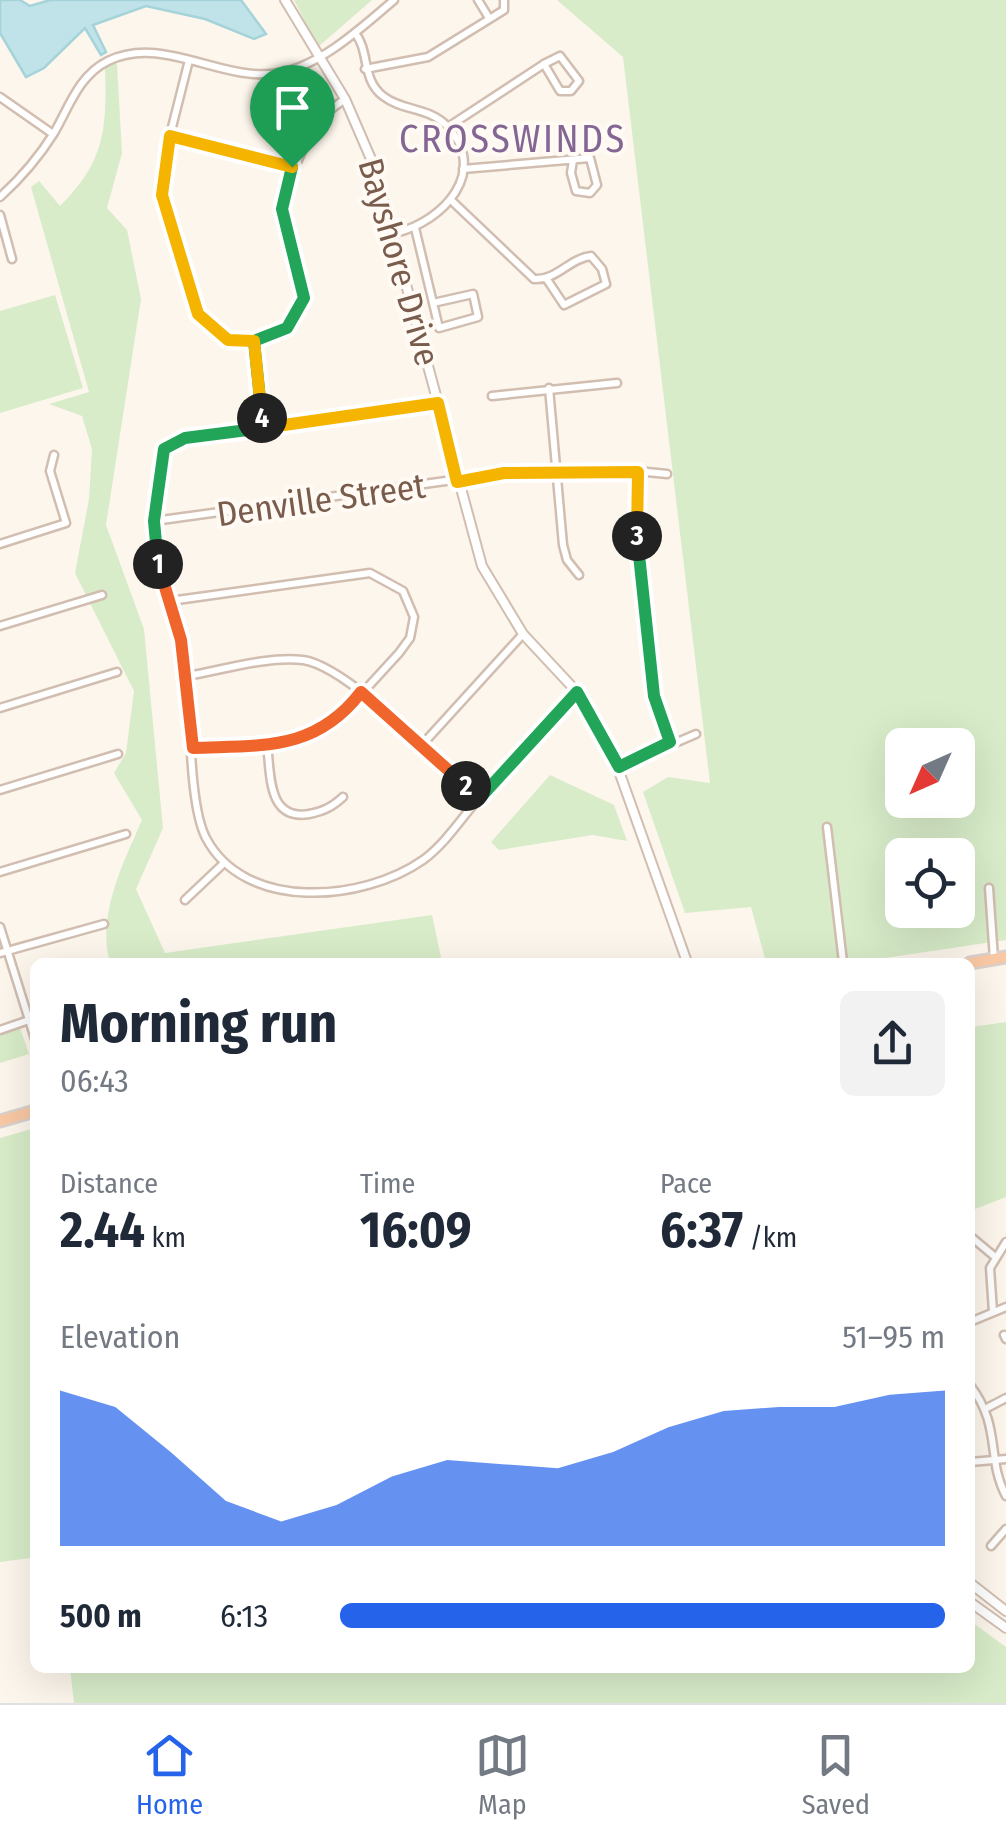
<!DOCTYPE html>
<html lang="en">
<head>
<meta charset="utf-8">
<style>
	:root { --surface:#fff; --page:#f2f2f3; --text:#1f2937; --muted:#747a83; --line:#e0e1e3; --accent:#2563eb }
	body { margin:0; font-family:"Fira Sans Condensed",sans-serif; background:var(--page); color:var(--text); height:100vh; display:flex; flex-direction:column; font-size:38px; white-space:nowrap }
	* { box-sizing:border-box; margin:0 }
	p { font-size:32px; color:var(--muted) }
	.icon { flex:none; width:55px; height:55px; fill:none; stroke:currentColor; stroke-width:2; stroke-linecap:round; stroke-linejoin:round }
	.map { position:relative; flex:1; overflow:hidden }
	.side { position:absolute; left:30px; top:958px; width:945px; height:715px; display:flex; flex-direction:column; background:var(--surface); border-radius:15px; box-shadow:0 10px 40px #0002 }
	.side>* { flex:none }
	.needle { width:65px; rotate:225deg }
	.tools { position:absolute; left:885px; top:728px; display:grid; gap:20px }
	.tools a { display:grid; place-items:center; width:90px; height:90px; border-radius:15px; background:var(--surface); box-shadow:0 10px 40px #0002; font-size:50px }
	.pin { position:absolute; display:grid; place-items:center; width:85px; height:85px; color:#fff; margin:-102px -42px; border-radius:50% 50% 50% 0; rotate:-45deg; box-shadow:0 0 10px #0007 }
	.pin .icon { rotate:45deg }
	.km { position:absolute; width:50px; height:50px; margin:-25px; border-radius:50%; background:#222; color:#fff; font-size:28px; line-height:50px; text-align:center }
	.round { display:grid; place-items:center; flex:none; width:105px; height:105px; border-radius:15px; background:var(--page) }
	.head { display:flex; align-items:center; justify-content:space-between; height:170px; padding:0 30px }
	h1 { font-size:55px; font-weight:700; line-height:75px }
	.stats { display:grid; grid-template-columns:repeat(3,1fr); gap:15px; height:170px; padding:10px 30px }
	.stats div { display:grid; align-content:center }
	.stats b { font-size:50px; font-weight:700 }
	.stats small { font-size:28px; font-weight:400 }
	.stats p { font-size:28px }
	.chart { height:280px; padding:20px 30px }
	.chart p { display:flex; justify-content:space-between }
	.chart svg { width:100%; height:180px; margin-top:10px; fill:var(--accent); opacity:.7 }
	ul { padding:0 30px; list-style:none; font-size:32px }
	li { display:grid; grid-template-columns:160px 120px 1fr; align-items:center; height:75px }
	li i { height:25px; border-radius:12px; background:var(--accent) }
	.tabs { display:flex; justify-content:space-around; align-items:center; height:140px; border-top:2px solid var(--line); background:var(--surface); font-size:28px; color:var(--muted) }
	.tabs a { display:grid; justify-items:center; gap:5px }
	.tabs .selected { color:var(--accent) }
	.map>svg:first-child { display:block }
	.green { fill:#d8ecc9; fill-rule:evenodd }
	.water { fill:#bfe3e8; stroke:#a5d3da; stroke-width:2.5 }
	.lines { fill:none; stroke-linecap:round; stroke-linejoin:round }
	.minor-casing { stroke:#d1beb0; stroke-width:11 }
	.tertiary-casing { stroke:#d1beb0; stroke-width:12 }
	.trunk-casing { stroke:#dad1cd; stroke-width:15 }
	.minor { stroke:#fff; stroke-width:6 }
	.tertiary { stroke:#fff; stroke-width:8 }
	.trunk { stroke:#f9c8a4; stroke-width:10 }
	.split-1-casing { stroke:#fff; stroke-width:20 }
	.split-2-casing { stroke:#fff; stroke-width:20 }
	.split-3-casing { stroke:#fff; stroke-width:20 }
	.split-4-casing { stroke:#fff; stroke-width:20 }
	.split-5-casing { stroke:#fff; stroke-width:20 }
	.split-1 { stroke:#22a559; stroke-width:12 }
	.split-2 { stroke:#f0652b; stroke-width:12 }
	.split-3 { stroke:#22a559; stroke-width:12 }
	.split-4 { stroke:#f5b400; stroke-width:12 }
	.split-5 { stroke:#f5b400; stroke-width:12 }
	.labels { text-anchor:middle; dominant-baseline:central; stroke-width:8; stroke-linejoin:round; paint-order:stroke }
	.street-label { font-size:35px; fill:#7a5c4d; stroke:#fffaf3 }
	.neighbourhood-label { font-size:38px; letter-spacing:2.5px; fill:#846695; stroke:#fffaf3 }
</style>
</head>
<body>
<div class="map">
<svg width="1006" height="1703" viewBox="0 0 1006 1703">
	<rect width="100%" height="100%" fill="#fdf6ec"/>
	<!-- green -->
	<g class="green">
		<path d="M294 0H372L318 47Z"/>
		<path d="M557 0H1006V940L858 962H766L751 907 685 913 643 792 668 777 710 783 623 57ZM902 745H958V800H902ZM902 855H958V910H902Z"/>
		<path d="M117 63 122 153 107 208 127 230 141 299 106 525 144 629 163 828 136 889 165 953 432 915 442 962H110C96 917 124 861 142 820L114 773 126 753 134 691 75 573 89 499 92 449 82 416 49 404 89 392 31 187 39 181 60 206C105 161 107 129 105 67Z"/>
		<path d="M55 295 83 388 0 413V311Z"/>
		<path d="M550 775 614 805 627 841 593 835 499 850 491 842Z"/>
		<path d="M970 1022 972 1027 1006 1022V1197L970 1211Z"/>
		<path d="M20 1028 29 1054 0 1063V1034Z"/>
		<path d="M35 1128V1562L31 1558 0 1562V1138Z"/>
		<path d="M970 1621 1006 1647V1703H74L70 1668H970Z"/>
	</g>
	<!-- water -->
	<path class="water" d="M0 0H20L30 6 50 0H241L266 34 254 39 205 19 146 6 93 25 106 52 101 55 85 28 44 68 26 77 0 33Z"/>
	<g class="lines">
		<defs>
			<g id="minor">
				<path d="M478 0 489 18"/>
				<path d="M355 33C370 51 361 79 383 96 402 111 428 107 446 125 491 171 443 222 395 233"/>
				<path d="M560 56 579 81 571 91H560L544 64Z"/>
				<path d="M189 60 166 151 162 195 198 314 228 340 278 335 295 320 304 299 281 198 316 120 345 99"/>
				<path d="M365 69 428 57 504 10V0"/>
				<path d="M0 97 53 134"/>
				<path d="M448 127 544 64"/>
				<path d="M170 136 292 167"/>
				<path d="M463 169 590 158 597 185 590 193 576 191 571 173 573 160"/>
				<path d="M0 197C21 178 39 157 54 133 69 107 79 75 108 61 163 34 222 83 279 73 322 65 362 27 394 0"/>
				<path d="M453 202 534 279C556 281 570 258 591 256L602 269 606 284 564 305 546 278"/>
				<path d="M0 215 12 259"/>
				<path d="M415 228 439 328 478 317 473 294 433 303"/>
				<path d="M254 341 263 428"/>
				<path d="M549 388 563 545 567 560 579 575"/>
				<path d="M492 396 617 383"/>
				<path d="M437 403 185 437 164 449C135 522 175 594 185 665 191 708 188 804 206 838 245 912 363 902 423 860 445 844 461 819 479 798 511 762 544 727 577 692"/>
				<path d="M638 472C637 548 639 673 670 743"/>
				<path d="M154 521 504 473 617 469 667 474"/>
				<path d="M0 544 66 523 50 471 54 455"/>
				<path d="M170 601 370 573 403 591 414 617 410 638 399 653 344 713 320 732 267 745 193 748"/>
				<path d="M0 626 102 595"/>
				<path d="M187 676C223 670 266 656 303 660 348 666 442 765 480 798"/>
				<path d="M0 708 117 672"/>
				<path d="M267 745C271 774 267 821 309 814 324 811 332 807 343 797"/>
				<path d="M421 746 523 634"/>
				<path d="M619 767 696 734"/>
				<path d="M0 790 118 754"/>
				<path d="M827 827 843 962"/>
				<path d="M0 872 126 834"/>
				<path d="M989 888 994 959"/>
				<path d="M185 900 223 864"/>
				<path d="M0 927 35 1039"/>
				<path d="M0 953 104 924"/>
				<path d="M0 1030 29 1020"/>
				<path d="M970 1236 994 1256"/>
				<path d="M993 1312 990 1268 1006 1242"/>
				<path d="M970 1322 1006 1307"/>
				<path d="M1004 1335 1006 1339"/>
				<path d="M970 1385C1002 1427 986 1458 1006 1496"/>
				<path d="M985 1409 1006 1398"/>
				<path d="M970 1462 1006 1459"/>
				<path d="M991 1546 1006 1529"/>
			</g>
			<g id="tertiary">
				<path d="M285 0 345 99 374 166 482 566 523 634 577 692 610 746 687 962"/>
				<path d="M970 1583 1006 1611"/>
				<path d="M970 1602 1006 1628"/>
			</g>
			<g id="trunk">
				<path d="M970 963 1006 957"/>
				<path d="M0 1121 35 1111"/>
			</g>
		</defs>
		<!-- minor casing -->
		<use href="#minor" class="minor-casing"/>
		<!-- tertiary casing -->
		<use href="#tertiary" class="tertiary-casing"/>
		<!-- trunk casing -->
		<use href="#trunk" class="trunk-casing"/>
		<!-- minor -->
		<use href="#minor" class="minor"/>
		<!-- tertiary -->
		<use href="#tertiary" class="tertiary"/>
		<!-- trunk -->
		<use href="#trunk" class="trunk"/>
	</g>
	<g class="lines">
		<defs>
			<path id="split-1" d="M158 564 154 521 164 449 185 438 263 428 254 341 287 328 304 298 282 209 292 167"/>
			<path id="split-2" d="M158 564 181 640 193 748C261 745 315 752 361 692L466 786"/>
			<path id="split-3" d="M466 786 480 798 577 692 619 767 670 742 654 696 637 536"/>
			<path id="split-4" d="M262 418 263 428 438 403 457 482 504 473 638 472 637 536"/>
			<path id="split-5" d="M262 418 254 341 228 340 198 314 162 195 170 136 292 167"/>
		</defs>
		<!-- split-1 casing -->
		<use href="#split-1" class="split-1-casing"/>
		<!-- split-2 casing -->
		<use href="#split-2" class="split-2-casing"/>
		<!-- split-3 casing -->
		<use href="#split-3" class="split-3-casing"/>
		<!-- split-4 casing -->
		<use href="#split-4" class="split-4-casing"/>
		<!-- split-5 casing -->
		<use href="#split-5" class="split-5-casing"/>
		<!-- split-1 -->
		<use href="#split-1" class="split-1"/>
		<!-- split-2 -->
		<use href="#split-2" class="split-2"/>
		<!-- split-3 -->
		<use href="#split-3" class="split-3"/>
		<!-- split-4 -->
		<use href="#split-4" class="split-4"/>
		<!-- split-5 -->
		<use href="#split-5" class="split-5"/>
	</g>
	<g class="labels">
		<!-- street labels -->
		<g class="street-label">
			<text transform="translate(399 262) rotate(74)">Bayshore Drive</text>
			<text transform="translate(321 500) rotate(-8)">Denville Street</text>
		</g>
		<!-- neighbourhood labels -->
		<g class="neighbourhood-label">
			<text x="513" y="139">CROSSWINDS</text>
		</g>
	</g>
</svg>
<div class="tools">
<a><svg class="needle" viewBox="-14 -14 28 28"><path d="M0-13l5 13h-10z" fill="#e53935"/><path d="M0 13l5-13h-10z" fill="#747a83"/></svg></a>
<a><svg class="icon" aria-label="locate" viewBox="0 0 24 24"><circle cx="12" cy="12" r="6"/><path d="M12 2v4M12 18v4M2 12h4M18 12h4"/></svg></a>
</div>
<div class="pin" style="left:292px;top:167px;background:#1e9e55"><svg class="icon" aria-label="arrive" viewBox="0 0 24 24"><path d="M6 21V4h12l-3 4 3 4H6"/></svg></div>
<b class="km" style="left:158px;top:564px">1</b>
<b class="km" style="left:466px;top:786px">2</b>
<b class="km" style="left:637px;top:536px">3</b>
<b class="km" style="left:262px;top:418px">4</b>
<section class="side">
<div class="head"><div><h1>Morning run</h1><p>06:43</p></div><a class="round"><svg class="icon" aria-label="share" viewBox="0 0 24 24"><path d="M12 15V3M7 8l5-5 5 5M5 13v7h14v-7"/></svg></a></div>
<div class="stats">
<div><p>Distance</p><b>2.44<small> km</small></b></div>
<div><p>Time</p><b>16:09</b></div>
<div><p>Pace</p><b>6:37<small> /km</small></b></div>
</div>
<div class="chart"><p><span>Elevation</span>51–95 m</p>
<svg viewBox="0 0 160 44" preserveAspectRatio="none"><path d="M0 44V6L10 10L20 21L30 33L40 38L50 34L60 27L70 23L80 24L90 25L100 21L110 15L120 11L130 10L140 10L150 7L160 6V44z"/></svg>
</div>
<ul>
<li><b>500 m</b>6:13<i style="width:100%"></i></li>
</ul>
</section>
</div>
<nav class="tabs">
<a class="selected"><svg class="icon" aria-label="home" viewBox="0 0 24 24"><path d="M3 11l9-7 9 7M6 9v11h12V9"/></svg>Home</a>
<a><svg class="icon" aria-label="map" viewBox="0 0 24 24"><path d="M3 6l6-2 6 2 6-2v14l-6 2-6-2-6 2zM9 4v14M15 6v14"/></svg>Map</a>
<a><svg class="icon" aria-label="saved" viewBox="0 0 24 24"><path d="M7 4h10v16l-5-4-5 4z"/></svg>Saved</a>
</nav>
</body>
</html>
